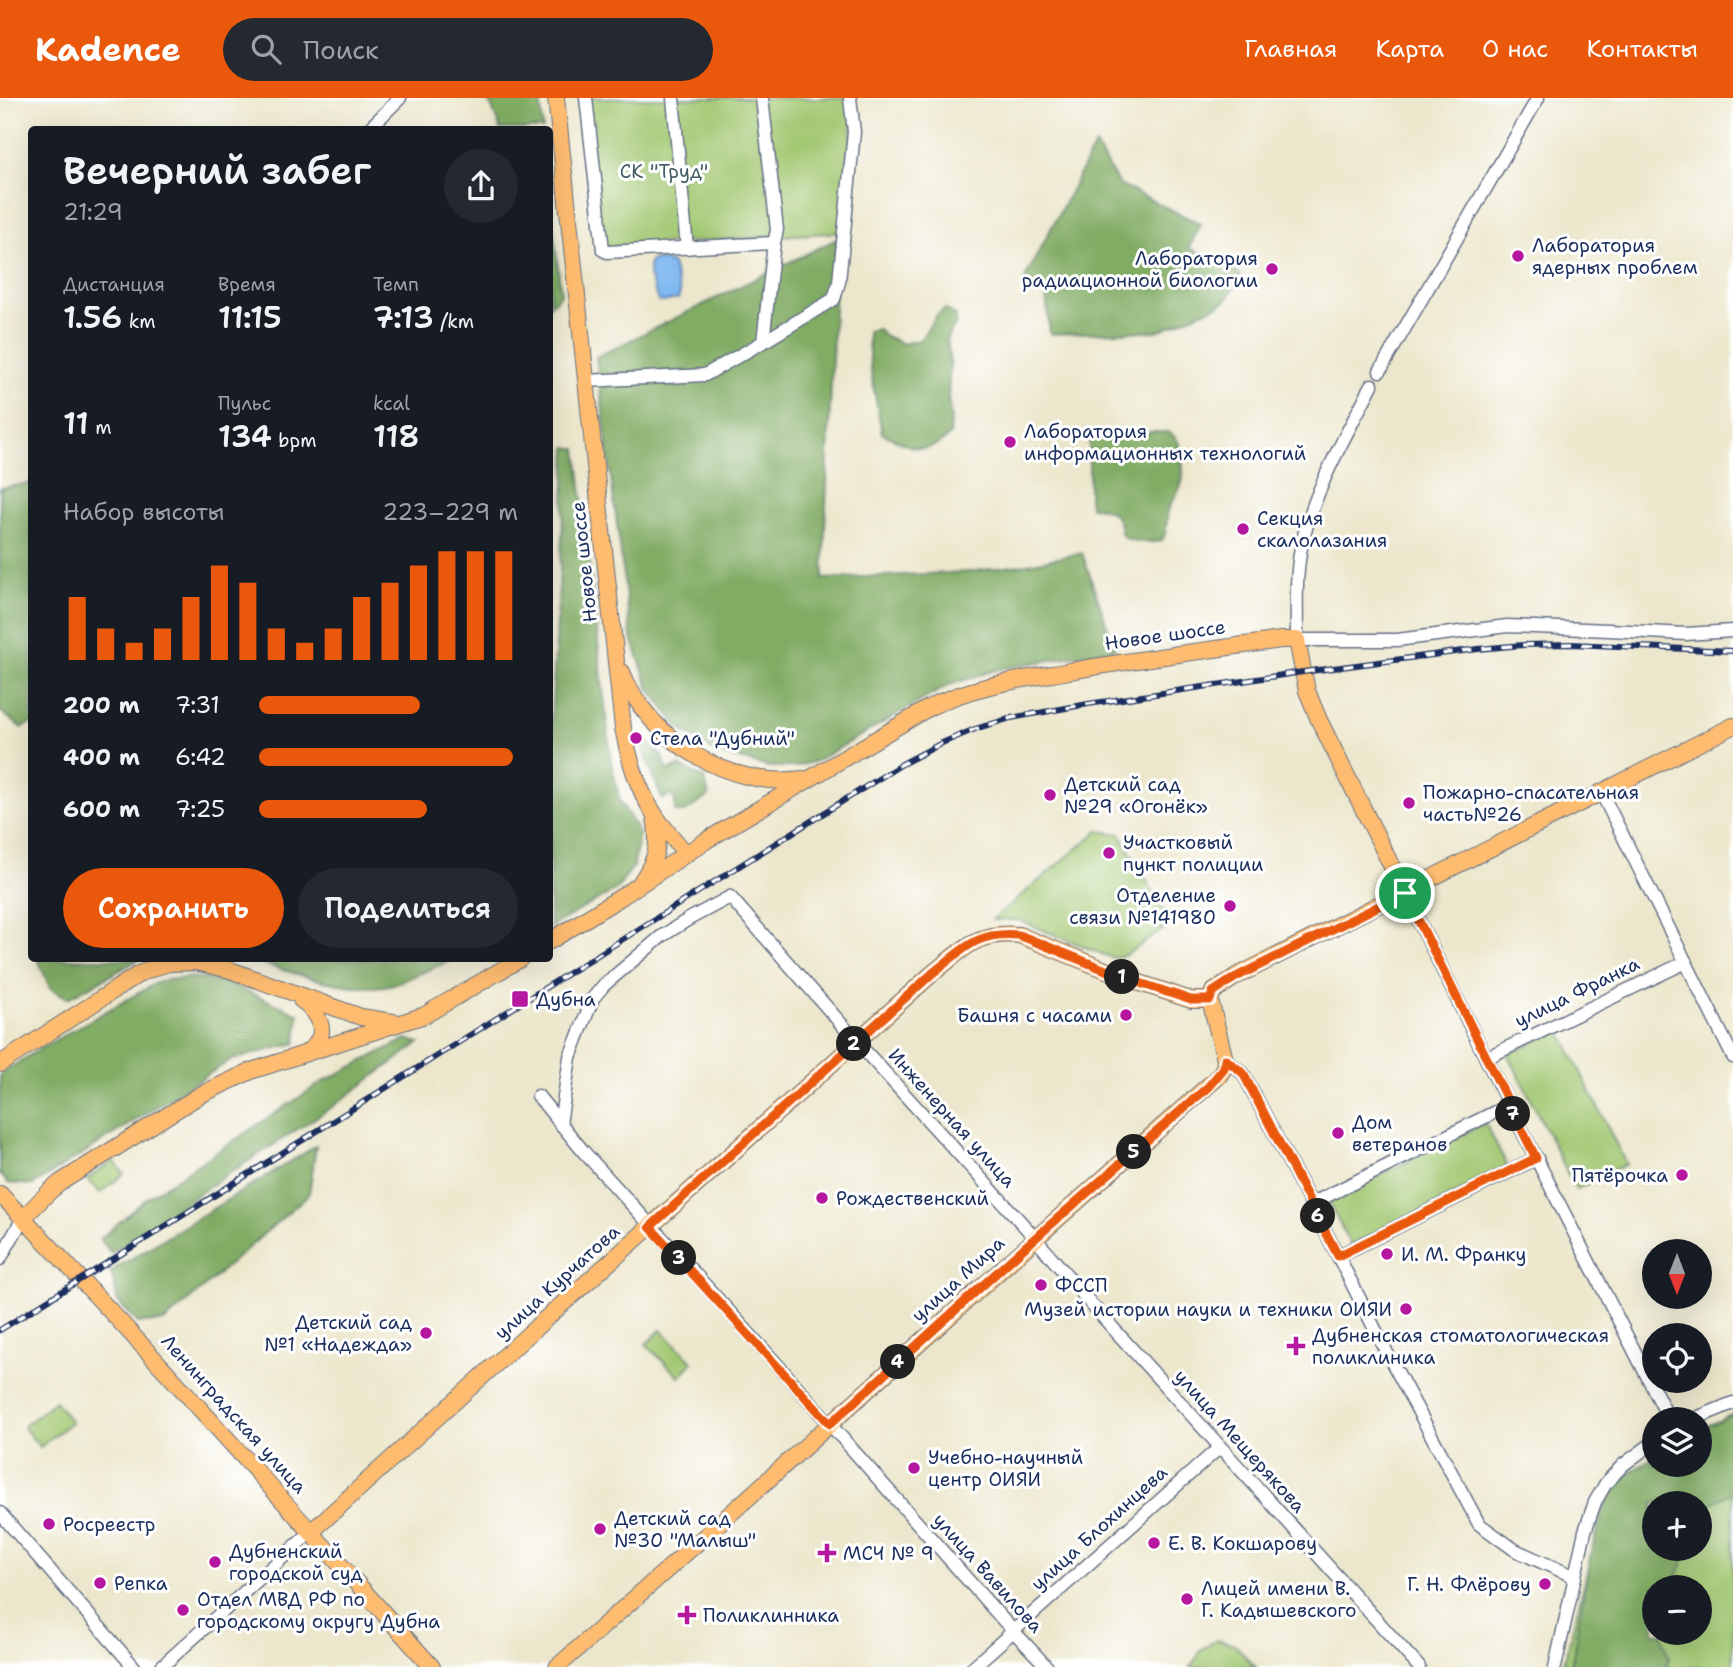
<!DOCTYPE html>
<html lang="ru">
<head>
<meta charset="utf-8">
<style>
	:root { --surface:#171b24; --page:#242831; --text:#f1f3f6; --muted:#9ea1a6; --accent:#ea580c }
	body { margin:0; font-family:"Shantell Sans",sans-serif; background:var(--page); color:var(--text); height:100vh; display:flex; flex-direction:column; font-size:26px; white-space:nowrap }
	* { box-sizing:border-box; margin:0 }
	p { font-size:23px; color:var(--muted) }
	.icon { flex:none; width:38px; height:38px; fill:none; stroke:currentColor; stroke-width:2; stroke-linecap:round; stroke-linejoin:round }
	.map { position:relative; flex:1; overflow:hidden }
	.details { position:absolute; left:28px; top:28px; width:525px; height:836px; display:flex; flex-direction:column; background:var(--surface); border-radius:7px; box-shadow:0 7px 28px #0002 }
	.details>* { flex:none }
	.needle { width:46px; rotate:180deg }
	.buttons { position:absolute; left:1642px; top:1141px; display:grid; gap:14px }
	.buttons a { display:grid; place-items:center; width:70px; height:70px; border-radius:50%; background:var(--surface); box-shadow:0 7px 28px #0002; font-size:35px }
	.pin { position:absolute; display:grid; place-items:center; width:60px; height:60px; color:#fff; margin:-30px; border:4px solid #fff; border-radius:50%; box-shadow:0 2px 7px #0007 }
	.km { position:absolute; width:35px; height:35px; margin:-18px; border-radius:50%; background:#222; color:#fff; font-size:19px; line-height:35px; text-align:center }
	.round { display:grid; place-items:center; flex:none; width:74px; height:74px; border-radius:37px; background:var(--page) }
	.summary { display:flex; align-items:center; justify-content:space-between; height:119px; padding:0 35px }
	h1 { font-size:38px; font-weight:600; line-height:52px }
	.stats { display:grid; grid-template-columns:repeat(3,1fr); gap:10px; height:119px; padding:7px 35px }
	.stats div { display:grid; align-content:center }
	.stats b { font-size:30px; font-weight:600 }
	.stats small { font-size:19px; font-weight:400 }
	.stats p { font-size:19px }
	.chart { height:196px; padding:14px 35px }
	.chart p { display:flex; justify-content:space-between }
	.chart svg { width:100%; height:126px; margin-top:7px; stroke:var(--accent); stroke-width:6 }
	.button { display:flex; gap:14px; margin-top:auto; padding:14px 35px }
	.button a { flex:1; height:80px; border-radius:42px; background:var(--accent); color:#fff; font-size:28px; font-weight:600; line-height:80px; text-align:center }
	.button a+a { background:var(--page); color:var(--text) }
	ul { padding:0 35px; list-style:none; font-size:23px }
	li { display:grid; grid-template-columns:112px 84px 1fr; align-items:center; height:52px }
	li i { height:18px; border-radius:9px; background:var(--accent) }
	header { display:flex; align-items:center; gap:42px; box-sizing:border-box; height:98px; padding:0 35px; background:var(--accent); color:#fff }
	header strong { font-size:33px }
	nav { display:flex; gap:38px; margin-inline-start:auto; font-size:24px }
	.search { width:490px; height:63px; background:var(--page); display:flex; align-items:center; gap:18px; box-sizing:border-box; padding:0 24px; border-radius:38px; color:var(--muted); font-size:26px }
	.map>svg:first-child { display:block }
	.green { fill:#a2c771; stroke:#5e7b68; stroke-width:2; fill-rule:evenodd }
	.forest { fill:#81ac63; stroke:#4e6e60; stroke-width:2 }
	.water { fill:#80b9f1; stroke:#4e74a8; stroke-width:2 }
	.lines { fill:none; stroke-linecap:round; stroke-linejoin:round }
	.minor-casing { stroke:#646f84; stroke-width:15 }
	.major-casing { stroke:#646f84; stroke-width:18 }
	.minor { stroke:#fff; stroke-width:12 }
	.major { stroke:#febc70; stroke-width:16 }
	.rail-casing { stroke:#1b2f5e; stroke-width:6 }
	.rail { stroke:#fff; stroke-width:3.5; stroke-dasharray:10; stroke-linecap:butt }
	.route-casing { stroke:#fff; stroke-width:14 }
	.route { stroke:#ea580c; stroke-width:9 }
	.poi-dot { fill:#b5179e; stroke:#fff; stroke-width:2.5 }
	.labels { text-anchor:middle; dominant-baseline:central; stroke-width:6; stroke-linejoin:round; paint-order:stroke }
	.park-label { font-size:19px; fill:#445d64; stroke:#fff }
	.poi-label { font-size:19px; fill:#1b2f5e; stroke:#fff; text-anchor:start }
	.street-label { font-size:19px; fill:#1b2f5e; stroke:#fff }
</style>
</head>
<body>
<header>
<strong>Kadence</strong>
<div class="search"><svg class="icon" aria-label="search" viewBox="0 0 24 24"><circle cx="10" cy="10" r="6"/><path d="M15 15l6 6"/></svg>Поиск</div>
<nav><a>Главная</a><a>Карта</a><a>О нас</a><a>Контакты</a></nav>
</header>
<div class="map">
<svg width="1733" height="1569" viewBox="0 0 1733 1569">
	<rect width="100%" height="100%" fill="#fff"/>
	<filter id="ink" filterUnits="userSpaceOnUse"><feTurbulence type="fractalNoise" baseFrequency=".0143" numOctaves="2"/><feDisplacementMap in="SourceGraphic" scale="14" xChannelSelector="R" yChannelSelector="G"/><feConvolveMatrix kernelMatrix="1 2 1 2 8 2 1 2 1" color-interpolation-filters="sRGB"/></filter>
	<filter id="wash" filterUnits="userSpaceOnUse"><feTurbulence type="fractalNoise" baseFrequency=".00686" numOctaves="4" result="noise"/><feDisplacementMap in="SourceGraphic" scale="28" xChannelSelector="R" yChannelSelector="G"/><feGaussianBlur stdDeviation="1.57" result="paint"/><feColorMatrix in="noise" values="0 0 0 0 0 0 0 0 0 0 0 0 0 0 0 0 0 1.4 0 .05"/><feComposite in="paint" operator="in"/></filter>
	<g filter="url(#wash)">
		<rect width="100%" height="100%" fill="#ece7cc"/>
		<!-- green -->
		<g class="green">
			<path d="M581 0H855L842 134 597 150Z"/>
			<path d="M1098 733 1120 736 1171 826 1126 857 1112 860 1018 822H992Z"/>
			<path d="M1560 932 1626 1066 1576 1092 1508 956Z"/>
			<path d="M1485 1025 1508 1069 1351 1148 1328 1103Z"/>
			<path d="M114 1063 124 1076 100 1095 87 1081Z"/>
			<path d="M661 1232 693 1264 679 1279 646 1246Z"/>
			<path d="M55 1303 71 1324 40 1349 23 1329Z"/>
			<path d="M1733 1316V1569H1563L1602 1414 1611 1396 1629 1376 1654 1359V1367H1699V1332ZM1654 1405H1699V1451H1654ZM1654 1489H1699V1535H1654Z"/>
			<path d="M1217 1542 1235 1547 1255 1569H1191L1202 1551Z"/>
		</g>
		<!-- forest -->
		<g class="forest">
			<path d="M485 0H540L543 31H499L500 29 491 7Z"/>
			<path d="M1095 47 1119 87 1201 126 1189 150 1241 177 1225 204 1158 233 1050 236 1046 196 1025 180Z"/>
			<path d="M550 97 561 196 550 208Z"/>
			<path d="M837 141 823 481 968 474 1028 466 1082 455 1115 551 999 571 949 587 816 663 794 669H769L714 654 679 630 649 590 631 538 596 259Z"/>
			<path d="M945 211 956 218 955 227 947 240 950 266 948 299 951 321 950 337C924 361 908 348 882 335 876 301 868 268 868 233L878 231 883 237 903 246 920 242 937 217Z"/>
			<path d="M1154 334H1169C1172 337 1175 339 1177 342 1182 348 1184 377 1182 384 1179 395 1171 403 1168 413 1165 424 1170 443 1154 444 1146 444 1129 444 1123 438 1119 433 1121 433 1120 427 1118 415 1103 408 1091 409L1089 402V342L1093 338Z"/>
			<path d="M567 349 577 351 611 663 620 703 639 735 634 767 617 791 550 829V645Z"/>
			<path d="M31 385 32 624 22 630 0 613V390Z"/>
			<path d="M650 645 662 658 668 673 679 668 704 680 709 698 685 714H675V702L671 697 662 701 642 648Z"/>
			<path d="M38 861H140L68 900 50 890Z"/>
			<path d="M250 861H454C434 869 414 879 393 886 356 897 287 874 250 861Z"/>
			<path d="M194 879 227 885 299 916 296 945 231 962 33 1087 8 1085 0 1076V976L41 950 160 883Z"/>
			<path d="M406 941 419 945 332 1009 225 1078 111 1155 100 1141 147 1100 324 983Z"/>
			<path d="M316 1048 309 1096 164 1224 138 1225 118 1204 111 1173Z"/>
			<path d="M1733 1316V1394L1699 1412V1405H1654V1451H1688L1673 1489H1654V1535H1662L1669 1561 1665 1569H1571L1589 1462 1602 1414 1611 1396 1629 1376 1654 1359V1367H1699V1332Z"/>
		</g>
		<!-- water -->
		<path class="water" d="M653 162 665 163 672 166 680 195 678 201 663 204 658 203 649 177V165Z"/>
	</g>
	<g filter="url(#ink)">
		<g class="lines">
			<defs>
				<g id="minor">
					<path d="M673 0 687 150"/>
					<path d="M762 0 777 132 774 145"/>
					<path d="M368 32 400 0"/>
					<path d="M763 244 834 201 839 184 854 34 850 0"/>
					<path d="M1380 273 1538 0"/>
					<path d="M586 283 705 277 763 244 774 145 607 154 603 152 586 0"/>
					<path d="M1372 287C1345 339 1313 393 1301 450 1295 480 1297 512 1297 542H1397L1507 528 1609 532 1686 536 1733 533"/>
					<path d="M1601 694 1733 959"/>
					<path d="M1405 795 1509 1007 1669 1321"/>
					<path d="M1486 960 1686 864"/>
					<path d="M1225 962 1243 975 1338 1158 1386 1253 1479 1426 1515 1452 1575 1479"/>
					<path d="M538 998 583 1053 782 1272 1005 1524 1047 1569"/>
					<path d="M560 1026 570 959 593 900 604 887 662 838 689 821 730 799 865 953 1028 1132 1093 1208 1419 1569"/>
					<path d="M1311 1106 1509 1007"/>
					<path d="M1338 1158 1537 1060"/>
					<path d="M0 1161 23 1120"/>
					<path d="M1694 1321 1733 1305"/>
					<path d="M0 1415 134 1569"/>
					<path d="M161 1569 311 1434"/>
					<path d="M973 1569 1220 1349"/>
					<path d="M1555 1569 1585 1433 1595 1404 1606 1385 1623 1367 1654 1344"/>
				</g>
				<g id="major">
					<path d="M556 0 623 630C629 660 637 691 655 717 664 731 676 743 686 756"/>
					<path d="M622 574C648 642 731 692 803 681"/>
					<path d="M641 784C657 760 660 748 655 719"/>
					<path d="M550 843 621 799 707 742 930 609C973 588 1017 582 1064 574 1136 561 1209 552 1281 542H1297L1307 593 1319 622 1405 795"/>
					<path d="M301 902C321 916 331 938 307 954"/>
					<path d="M1210 902 1213 894 1235 879 1733 628"/>
					<path d="M0 966 139 876 156 869 169 865 196 864 230 872 361 919 393 924"/>
					<path d="M0 1096C148 1250 289 1410 432 1569"/>
					<path d="M23 1120 50 1093 61 1084 200 997 251 973 425 917 520 861"/>
					<path d="M311 1434 542 1224 662 1118 934 874C965 850 977 833 1019 837L1128 881 1191 902H1210"/>
					<path d="M557 1569 748 1400 1044 1133 1219 978 1224 970 1225 962 1210 902"/>
				</g>
			</defs>
			<!-- minor casing -->
			<use href="#minor" class="minor-casing"/>
			<!-- major casing -->
			<use href="#major" class="major-casing"/>
			<!-- minor -->
			<use href="#minor" class="minor"/>
			<!-- major -->
			<use href="#major" class="major"/>
			<defs>
				<path id="rail" d="M0 1232 902 666 942 645 975 631 1011 620 1088 606 1303 574 1478 551 1523 547 1571 546 1733 553"/>
			</defs>
			<!-- rail casing -->
			<use href="#rail" class="rail-casing"/>
			<!-- rail -->
			<use href="#rail" class="rail"/>
		</g>
	</g>
	<g class="lines" filter="url(#ink)">
		<defs>
			<path id="route" d="M1405 795 1536 1060 1338 1158 1243 975 1225 961 1224 970 1208 989 1025 1149 830 1326 650 1129 934 874C965 850 977 833 1019 837L1128 881 1191 902H1210L1213 894 1236 879Z"/>
		</defs>
		<!-- route casing -->
		<use href="#route" class="route-casing"/>
		<!-- route -->
		<use href="#route" class="route"/>
	</g>
	<!-- markers -->
	<g class="poi-dot">
		<circle cx="1518" cy="158" r="7"/>
		<circle cx="1272" cy="171" r="7"/>
		<circle cx="1010" cy="344" r="7"/>
		<circle cx="1243" cy="431" r="7"/>
		<circle cx="636" cy="640" r="7"/>
		<circle cx="1050" cy="697" r="7"/>
		<circle cx="1409" cy="705" r="7"/>
		<circle cx="1109" cy="755" r="7"/>
		<circle cx="1230" cy="808" r="7"/>
		<rect x="511" y="892" width="18" height="18" rx="3.5"/>
		<circle cx="1126" cy="917" r="7"/>
		<circle cx="1338" cy="1035" r="7"/>
		<circle cx="1682" cy="1077" r="7"/>
		<circle cx="822" cy="1100" r="7"/>
		<circle cx="1387" cy="1156" r="7"/>
		<circle cx="1041" cy="1187" r="7"/>
		<circle cx="1406" cy="1211" r="7"/>
		<circle cx="426" cy="1235" r="7"/>
		<path d="M1292.5 1237.5h7v7h7v7h-7v7h-7v-7h-7v-7h7z"/>
		<circle cx="914" cy="1370" r="7"/>
		<circle cx="49" cy="1426" r="7"/>
		<circle cx="600" cy="1431" r="7"/>
		<circle cx="1154" cy="1445" r="7"/>
		<path d="M823.5 1444.5h7v7h7v7h-7v7h-7v-7h-7v-7h7z"/>
		<circle cx="215" cy="1464" r="7"/>
		<circle cx="100" cy="1485" r="7"/>
		<circle cx="1545" cy="1486" r="7"/>
		<circle cx="1187" cy="1501" r="7"/>
		<circle cx="183" cy="1512" r="7"/>
		<path d="M683.5 1506.5h7v7h7v7h-7v7h-7v-7h-7v-7h7z"/>
	</g>
	<g class="labels">
		<!-- park labels -->
		<g class="park-label">
			<text x="664" y="73">СК "Труд"</text>
		</g>
		<!-- poi labels -->
		<g class="poi-label">
			<text x="1532" y="147">Лаборатория<tspan x="1532" dy="22">ядерных проблем</tspan></text>
			<text x="1258" y="160" text-anchor="end">Лаборатория<tspan x="1258" dy="22">радиационной биологии</tspan></text>
			<text x="1024" y="333">Лаборатория<tspan x="1024" dy="22">информационных технологий</tspan></text>
			<text x="1257" y="420">Секция<tspan x="1257" dy="22">скалолазания</tspan></text>
			<text x="650" y="640">Стела "Дубний"</text>
			<text x="1064" y="686">Детский сад<tspan x="1064" dy="22">№29 «Огонёк»</tspan></text>
			<text x="1423" y="694">Пожарно-спасательная<tspan x="1423" dy="22">часть№26</tspan></text>
			<text x="1123" y="744">Участковый<tspan x="1123" dy="22">пункт полиции</tspan></text>
			<text x="1216" y="797" text-anchor="end">Отделение<tspan x="1216" dy="22">связи №141980</tspan></text>
			<text x="536" y="901">Дубна</text>
			<text x="1112" y="917" text-anchor="end">Башня с часами</text>
			<text x="1352" y="1024">Дом<tspan x="1352" dy="22">ветеранов</tspan></text>
			<text x="1668" y="1077" text-anchor="end">Пятёрочка</text>
			<text x="836" y="1100">Рождественский</text>
			<text x="1401" y="1156">И. М. Франку</text>
			<text x="1055" y="1187">ФССП</text>
			<text x="1392" y="1211" text-anchor="end">Музей истории науки и техники ОИЯИ</text>
			<text x="412" y="1224" text-anchor="end">Детский сад<tspan x="412" dy="22">№1 «Надежда»</tspan></text>
			<text x="1312" y="1237">Дубненская стоматологическая<tspan x="1312" dy="22">поликлиника</tspan></text>
			<text x="928" y="1359">Учебно-научный<tspan x="928" dy="22">центр ОИЯИ</tspan></text>
			<text x="614" y="1420">Детский сад<tspan x="614" dy="22">№30 "Малыш"</tspan></text>
			<text x="63" y="1426">Росреестр</text>
			<text x="1168" y="1445">Е. В. Кокшарову</text>
			<text x="229" y="1453">Дубненский<tspan x="229" dy="22">городской суд</tspan></text>
			<text x="843" y="1455">МСЧ № 9</text>
			<text x="114" y="1485">Репка</text>
			<text x="1531" y="1486" text-anchor="end">Г. Н. Флёрову</text>
			<text x="1201" y="1490">Лицей имени В.<tspan x="1201" dy="22">Г. Кадышевского</tspan></text>
			<text x="197" y="1501">Отдел МВД РФ по<tspan x="197" dy="22">городскому округу Дубна</tspan></text>
			<text x="703" y="1517">Поликлинника</text>
		</g>
		<!-- street labels -->
		<g class="street-label">
			<text transform="translate(584 464) rotate(-96)">Новое шоссе</text>
			<text transform="translate(1165 537) rotate(-8)">Новое шоссе</text>
			<text transform="translate(1577 894) rotate(-26)">улица Франка</text>
			<text transform="translate(952 1020) rotate(48)">Инженерная улица</text>
			<text transform="translate(958 1181) rotate(-42)">улица Мира</text>
			<text transform="translate(557 1184) rotate(-42)">улица Курчатова</text>
			<text transform="translate(234 1316) rotate(48)">Ленинградская улица</text>
			<text transform="translate(1240 1343) rotate(48)">улица Мещерякова</text>
			<text transform="translate(1099 1430) rotate(-42)">улица Блохинцева</text>
			<text transform="translate(988 1475) rotate(48)">улица Вавилова</text>
		</g>
	</g>
</svg>
<div class="buttons">
<a><svg class="needle" viewBox="-14 -14 28 28"><path d="M0-13l5 13h-10z" fill="#e53935"/><path d="M0 13l5-13h-10z" fill="#9ea1a6"/></svg></a>
<a><svg class="icon" aria-label="locate" viewBox="0 0 24 24"><circle cx="12" cy="12" r="6"/><path d="M12 2v4M12 18v4M2 12h4M18 12h4"/></svg></a>
<a><svg class="icon" aria-label="layers" viewBox="0 0 24 24"><path d="M12 4l9 5-9 5-9-5zM3 14l9 5 9-5"/></svg></a>
<a>+</a>
<a>−</a>
</div>
<div class="pin" style="left:1405px;top:795px;background:#1e9e55"><svg class="icon" aria-label="arrive" viewBox="0 0 24 24"><path d="M6 21V4h12l-3 4 3 4H6"/></svg></div>
<b class="km" style="left:1122px;top:879px">1</b>
<b class="km" style="left:854px;top:946px">2</b>
<b class="km" style="left:679px;top:1160px">3</b>
<b class="km" style="left:898px;top:1264px">4</b>
<b class="km" style="left:1134px;top:1054px">5</b>
<b class="km" style="left:1318px;top:1118px">6</b>
<b class="km" style="left:1513px;top:1016px">7</b>
<section class="details">
<div class="summary"><div><h1>Вечерний забег</h1><p>21:29</p></div><a class="round"><svg class="icon" aria-label="share" viewBox="0 0 24 24"><path d="M12 15V3M7 8l5-5 5 5M5 13v7h14v-7"/></svg></a></div>
<div class="stats">
<div><p>Дистанция</p><b>1.56<small> km</small></b></div>
<div><p>Время</p><b>11:15</b></div>
<div><p>Темп</p><b>7:13<small> /km</small></b></div>
</div>
<div class="stats">
<div><b>11<small> m</small></b></div>
<div><p>Пульс</p><b>134<small> bpm</small></b></div>
<div><p>kcal</p><b>118</b></div>
</div>
<div class="chart"><p><span>Набор высоты</span>223–229 m</p>
<svg viewBox="0 0 160 44" preserveAspectRatio="none"><path d="M5 44V22M15 44V33M25 44V38M35 44V33M45 44V22M55 44V11M65 44V17M75 44V33M85 44V38M95 44V33M105 44V22M115 44V17M125 44V11M135 44V6M145 44V6M155 44V6"/></svg>
</div>
<ul>
<li><b>200 m</b>7:31<i style="width:62%"></i></li>
<li><b>400 m</b>6:42<i style="width:98%"></i></li>
<li><b>600 m</b>7:25<i style="width:65%"></i></li>
</ul>
<div class="button"><a>Сохранить</a><a>Поделиться</a></div>
</section>
</div>
</body>
</html>
